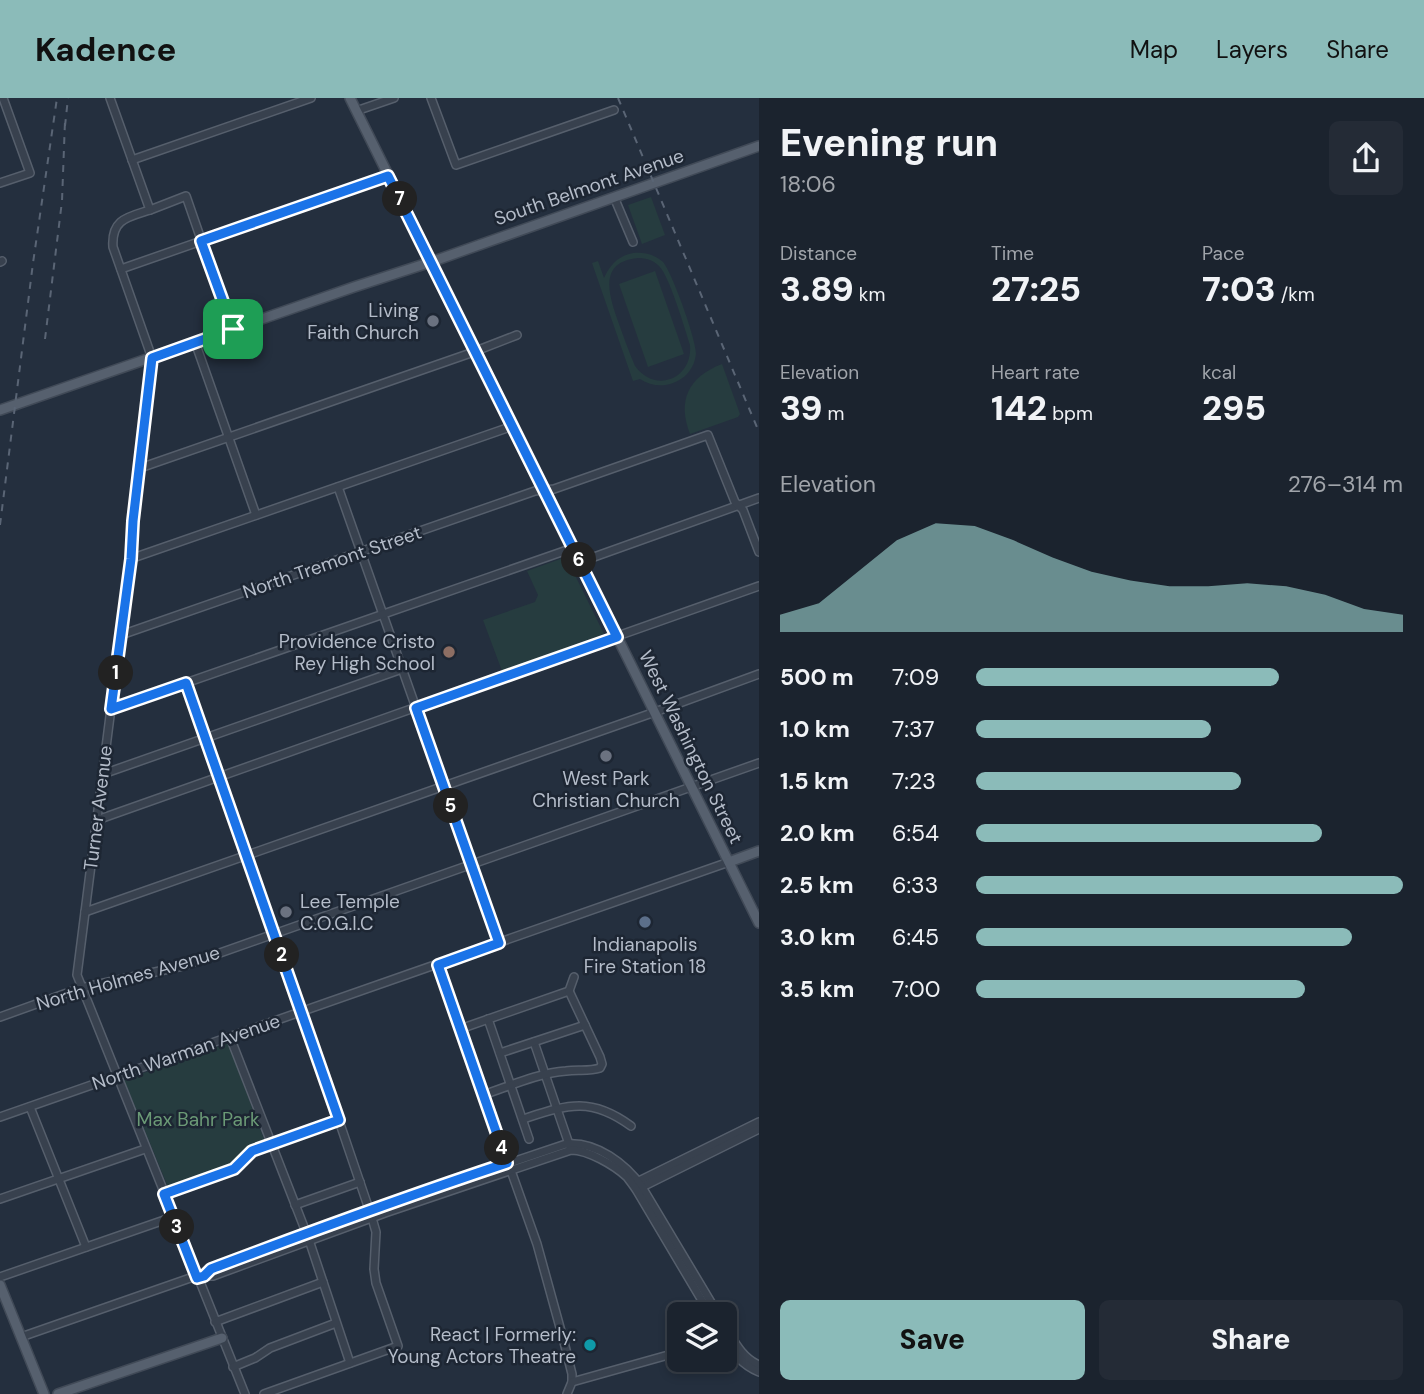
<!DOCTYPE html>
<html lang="en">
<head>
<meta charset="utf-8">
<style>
	:root { --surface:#1b232e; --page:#242b36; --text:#f1f3f6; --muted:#a0a4aa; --line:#39404a; --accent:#8bbbb9 }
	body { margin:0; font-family:"DM Sans",sans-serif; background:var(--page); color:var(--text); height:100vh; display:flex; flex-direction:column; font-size:26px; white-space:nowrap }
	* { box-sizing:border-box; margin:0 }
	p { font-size:23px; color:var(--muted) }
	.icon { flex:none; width:38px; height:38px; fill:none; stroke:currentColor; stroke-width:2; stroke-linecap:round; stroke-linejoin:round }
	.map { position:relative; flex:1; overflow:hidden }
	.side { display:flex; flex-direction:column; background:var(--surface); width:665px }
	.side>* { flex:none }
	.tools { position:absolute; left:667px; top:1204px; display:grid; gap:14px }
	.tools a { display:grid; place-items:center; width:70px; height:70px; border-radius:10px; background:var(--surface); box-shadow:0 4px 10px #0003,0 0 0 2px var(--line); font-size:35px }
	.pin { position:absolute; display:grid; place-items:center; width:60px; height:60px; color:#fff; margin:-30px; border-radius:14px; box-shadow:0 4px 10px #0006 }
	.km { position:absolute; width:35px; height:35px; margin:-18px; border-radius:50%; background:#222; color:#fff; font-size:19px; line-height:35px; text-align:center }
	.round { display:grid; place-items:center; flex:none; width:74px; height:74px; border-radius:10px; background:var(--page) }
	.summary { display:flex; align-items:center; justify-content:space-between; height:119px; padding:0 21px }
	h1 { font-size:38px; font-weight:800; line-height:52px }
	.figures { display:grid; grid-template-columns:repeat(3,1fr); gap:10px; height:119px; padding:7px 21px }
	.figures div { display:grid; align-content:center }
	.figures b { font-size:35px; font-weight:800 }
	.figures small { font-size:19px; font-weight:400 }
	.figures p { font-size:19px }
	.chart { height:196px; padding:14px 21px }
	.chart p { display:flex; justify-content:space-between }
	.chart svg { width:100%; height:126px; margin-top:7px; fill:var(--accent); opacity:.7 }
	.button { display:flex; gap:14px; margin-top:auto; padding:14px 21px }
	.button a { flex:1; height:80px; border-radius:10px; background:var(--accent); color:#111; font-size:28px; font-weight:800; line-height:80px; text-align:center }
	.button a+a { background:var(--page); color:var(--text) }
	ul { padding:0 21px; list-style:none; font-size:23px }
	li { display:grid; grid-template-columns:112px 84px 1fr; align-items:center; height:52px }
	li i { height:18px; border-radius:9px; background:var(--accent) }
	header { display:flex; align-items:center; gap:42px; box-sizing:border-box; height:98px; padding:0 35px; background:var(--accent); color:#111 }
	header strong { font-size:33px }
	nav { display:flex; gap:38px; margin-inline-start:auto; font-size:24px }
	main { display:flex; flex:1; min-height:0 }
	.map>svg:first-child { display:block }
	.green { fill:#263c3f; fill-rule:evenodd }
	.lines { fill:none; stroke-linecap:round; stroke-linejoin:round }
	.minor-casing { stroke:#565f6c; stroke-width:10 }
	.major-casing { stroke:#414a57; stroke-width:12 }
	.minor { stroke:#38414e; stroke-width:7 }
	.major { stroke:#56606e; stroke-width:9 }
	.rail { stroke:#5a6575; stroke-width:2; stroke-dasharray:7 7; stroke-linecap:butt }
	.route-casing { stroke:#fff; stroke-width:14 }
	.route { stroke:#1a73e8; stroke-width:9 }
	.worship-dot { fill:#6b7280; stroke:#1d2633; stroke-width:2.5 }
	.education-dot { fill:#8d6e63; stroke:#1d2633; stroke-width:2.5 }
	.service-dot { fill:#5c6f8a; stroke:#1d2633; stroke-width:2.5 }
	.culture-dot { fill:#0f9aa8; stroke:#1d2633; stroke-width:2.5 }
	.labels { text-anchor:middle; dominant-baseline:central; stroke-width:5; stroke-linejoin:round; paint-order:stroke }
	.street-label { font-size:19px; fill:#b4bcc9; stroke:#1d2633 }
	.poi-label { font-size:19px; fill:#b4bcc9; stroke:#1d2633; text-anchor:end }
	.park-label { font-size:19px; fill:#6b9a76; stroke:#1d2633 }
</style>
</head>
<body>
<header>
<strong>Kadence</strong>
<nav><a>Map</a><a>Layers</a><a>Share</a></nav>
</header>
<main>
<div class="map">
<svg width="759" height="1296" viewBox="0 0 759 1296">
	<rect width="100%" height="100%" fill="#242f3e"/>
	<!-- green -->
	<g class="green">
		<path d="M651 99 665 137 642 146 628 107Z"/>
		<path d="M633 155C644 154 654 156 663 164 672 174 696 241 696 255 694 283 662 296 640 281L633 283 592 165 598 163 604 180C610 167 618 158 633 155ZM638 160C646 160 653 162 659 168 669 177 685 231 690 247 693 281 655 296 635 268 629 254 624 240 619 226 610 200 596 164 638 160Z"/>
		<path d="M655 173 684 256 648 269 619 186Z"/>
		<path d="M722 266 740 316 738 319 690 336C677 303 688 279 722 266Z"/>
		<path d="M566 459 604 536 502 573 483 522 535 504 538 497 527 473Z"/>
		<path d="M228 945 265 1044 252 1049 234 1066 168 1089 124 982Z"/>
	</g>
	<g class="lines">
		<defs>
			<g id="minor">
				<path d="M110 0 150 112 186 98 232 231"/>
				<path d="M431 0 456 67 614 12"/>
				<path d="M356 13 394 0"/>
				<path d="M132 62 311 0"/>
				<path d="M0 85 30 75 3 0"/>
				<path d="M614 99 633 144"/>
				<path d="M150 112C128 119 111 121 113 149L152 260 133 423 130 461 77 877 245 1296"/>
				<path d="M0 164 2 163"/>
				<path d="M121 171 388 78"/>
				<path d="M195 244 256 417"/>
				<path d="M140 370 468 256 517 237"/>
				<path d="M338 389 499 845"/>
				<path d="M130 461 513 328"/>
				<path d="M580 464 759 400"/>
				<path d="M121 537 535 393 554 391 708 337 735 404 743 412 759 454"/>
				<path d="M186 585 300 908 372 1120 376 1134 374 1171 376 1185 398 1248 264 1296"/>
				<path d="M111 611 573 450"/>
				<path d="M103 676 402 571"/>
				<path d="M97 722 759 488"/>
				<path d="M85 814 655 614 759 576"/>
				<path d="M438 867 537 1146 564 1244 572 1276V1284"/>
				<path d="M0 919 81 890 183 868 759 665"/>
				<path d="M488 921 529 1041"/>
				<path d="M460 931 569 893 574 879"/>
				<path d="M230 939 309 1142 350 1265"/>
				<path d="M534 944 570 1049"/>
				<path d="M500 955 585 927"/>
				<path d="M483 997C510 988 538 975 566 973 578 971 588 974 600 970L602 966 600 959 569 893"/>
				<path d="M30 1009 86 1149"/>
				<path d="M0 1019 729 764"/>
				<path d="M523 1021C567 1007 590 998 631 1028"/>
				<path d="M637 1084 759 1024"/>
				<path d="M640 1090 759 1031"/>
				<path d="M164 1096 234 1071 252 1053 339 1022"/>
				<path d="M0 1101 145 1051"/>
				<path d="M295 1107 360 1084"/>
				<path d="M204 1178 211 1171 382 1108 566 1046C596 1043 626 1066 642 1089L718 1216"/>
				<path d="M204 1178H213L385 1115 571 1052C588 1052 614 1067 627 1079 630 1083 634 1088 637 1093L710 1216"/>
				<path d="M0 1179 173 1119"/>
				<path d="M215 1224 323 1184"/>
				<path d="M724 1227C734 1243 742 1260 759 1267"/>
				<path d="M21 1239 196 1178"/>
				<path d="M724 1240C734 1256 742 1267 759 1274"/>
				<path d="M233 1269 255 1260 270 1250 336 1225"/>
				<path d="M567 1296 572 1284 679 1254"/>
			</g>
			<g id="major">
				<path d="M350 0 759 825"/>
				<path d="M0 312 354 189 431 164 759 48"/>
				<path d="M729 764 759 753"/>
				<path d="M0 1187 44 1296"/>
				<path d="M58 1296 222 1240"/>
			</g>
		</defs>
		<!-- minor casing -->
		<use href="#minor" class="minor-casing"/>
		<!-- major casing -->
		<use href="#major" class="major-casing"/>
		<!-- minor -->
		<use href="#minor" class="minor"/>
		<!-- major -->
		<use href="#major" class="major"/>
		<!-- rail -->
		<g class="rail">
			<path d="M618 0 759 334"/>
			<path d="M65 28 68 0"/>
			<path d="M45 241 62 103 65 23"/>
			<path d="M0 427 33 165 57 0"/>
		</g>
	</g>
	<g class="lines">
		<defs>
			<path id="route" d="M388 78 617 539 416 610 499 845 438 867 507 1065C408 1098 309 1134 211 1171L204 1178 197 1180 164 1096 234 1071 252 1053 339 1022 186 585 111 611 131 461 133 423 152 260 233 231 201 143Z"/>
		</defs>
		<!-- route casing -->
		<use href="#route" class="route-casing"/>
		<!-- route -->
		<use href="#route" class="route"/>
	</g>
	<!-- markers -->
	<g class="worship-dot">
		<circle cx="433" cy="223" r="7"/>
		<circle cx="606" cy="658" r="7"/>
		<circle cx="286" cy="814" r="7"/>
	</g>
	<circle class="education-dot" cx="449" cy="554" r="7"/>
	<circle class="service-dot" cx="645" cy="824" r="7"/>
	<circle class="culture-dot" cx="590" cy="1247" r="7"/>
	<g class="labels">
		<!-- street labels -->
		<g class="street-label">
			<text transform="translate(589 89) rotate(-19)">South Belmont Avenue</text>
			<text transform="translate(332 464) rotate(-19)">North Tremont Street</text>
			<text transform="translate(691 649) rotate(64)">West Washington Street</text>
			<text transform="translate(98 710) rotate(-83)">Turner Avenue</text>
			<text transform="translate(128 880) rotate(-16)">North Holmes Avenue</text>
			<text transform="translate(186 954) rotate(-19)">North Warman Avenue</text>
		</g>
		<!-- poi labels -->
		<g class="poi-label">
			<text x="419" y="212">Living<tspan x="419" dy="22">Faith Church</tspan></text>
			<text x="435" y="543">Providence Cristo<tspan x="435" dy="22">Rey High School</tspan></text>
			<text x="606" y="680" text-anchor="middle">West Park<tspan x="606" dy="22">Christian Church</tspan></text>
			<text x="300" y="803" text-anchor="start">Lee Temple<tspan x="300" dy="22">C.O.G.I.C</tspan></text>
			<text x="645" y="846" text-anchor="middle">Indianapolis<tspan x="645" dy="22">Fire Station 18</tspan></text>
			<text x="576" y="1236">React | Formerly:<tspan x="576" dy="22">Young Actors Theatre</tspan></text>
		</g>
		<!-- park labels -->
		<g class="park-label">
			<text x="198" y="1021">Max Bahr Park</text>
		</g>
	</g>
</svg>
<div class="tools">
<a><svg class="icon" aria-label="layers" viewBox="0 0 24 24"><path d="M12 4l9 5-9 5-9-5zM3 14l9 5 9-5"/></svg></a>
</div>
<div class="pin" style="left:233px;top:231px;background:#1e9e55"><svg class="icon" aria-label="arrive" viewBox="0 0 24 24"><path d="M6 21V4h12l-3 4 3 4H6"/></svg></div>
<b class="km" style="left:116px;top:575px">1</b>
<b class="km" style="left:282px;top:857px">2</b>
<b class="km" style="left:177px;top:1129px">3</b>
<b class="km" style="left:502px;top:1050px">4</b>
<b class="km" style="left:451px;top:708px">5</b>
<b class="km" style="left:579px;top:462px">6</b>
<b class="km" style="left:400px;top:101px">7</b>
</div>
<section class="side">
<div class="summary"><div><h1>Evening run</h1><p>18:06</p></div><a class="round"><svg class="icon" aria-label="share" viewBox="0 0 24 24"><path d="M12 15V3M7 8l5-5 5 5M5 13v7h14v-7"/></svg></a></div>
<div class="figures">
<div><p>Distance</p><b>3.89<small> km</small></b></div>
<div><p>Time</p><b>27:25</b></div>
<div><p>Pace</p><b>7:03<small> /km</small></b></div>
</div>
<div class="figures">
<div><p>Elevation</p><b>39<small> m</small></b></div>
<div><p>Heart rate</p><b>142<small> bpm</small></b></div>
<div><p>kcal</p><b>295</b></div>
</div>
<div class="chart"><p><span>Elevation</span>276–314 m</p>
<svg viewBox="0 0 160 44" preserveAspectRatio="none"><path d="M0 44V38L10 34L20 23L30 12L40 6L50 7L60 12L70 18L80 23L90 26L100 28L110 28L120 27L130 28L140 31L150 36L160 38V44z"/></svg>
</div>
<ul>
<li><b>500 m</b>7:09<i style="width:71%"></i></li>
<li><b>1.0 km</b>7:37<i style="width:55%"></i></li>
<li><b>1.5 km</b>7:23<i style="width:62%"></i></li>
<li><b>2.0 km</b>6:54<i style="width:81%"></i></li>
<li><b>2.5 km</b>6:33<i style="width:100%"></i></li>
<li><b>3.0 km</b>6:45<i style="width:88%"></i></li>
<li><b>3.5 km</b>7:00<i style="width:77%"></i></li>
</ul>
<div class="button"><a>Save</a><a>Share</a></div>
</section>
</main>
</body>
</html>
